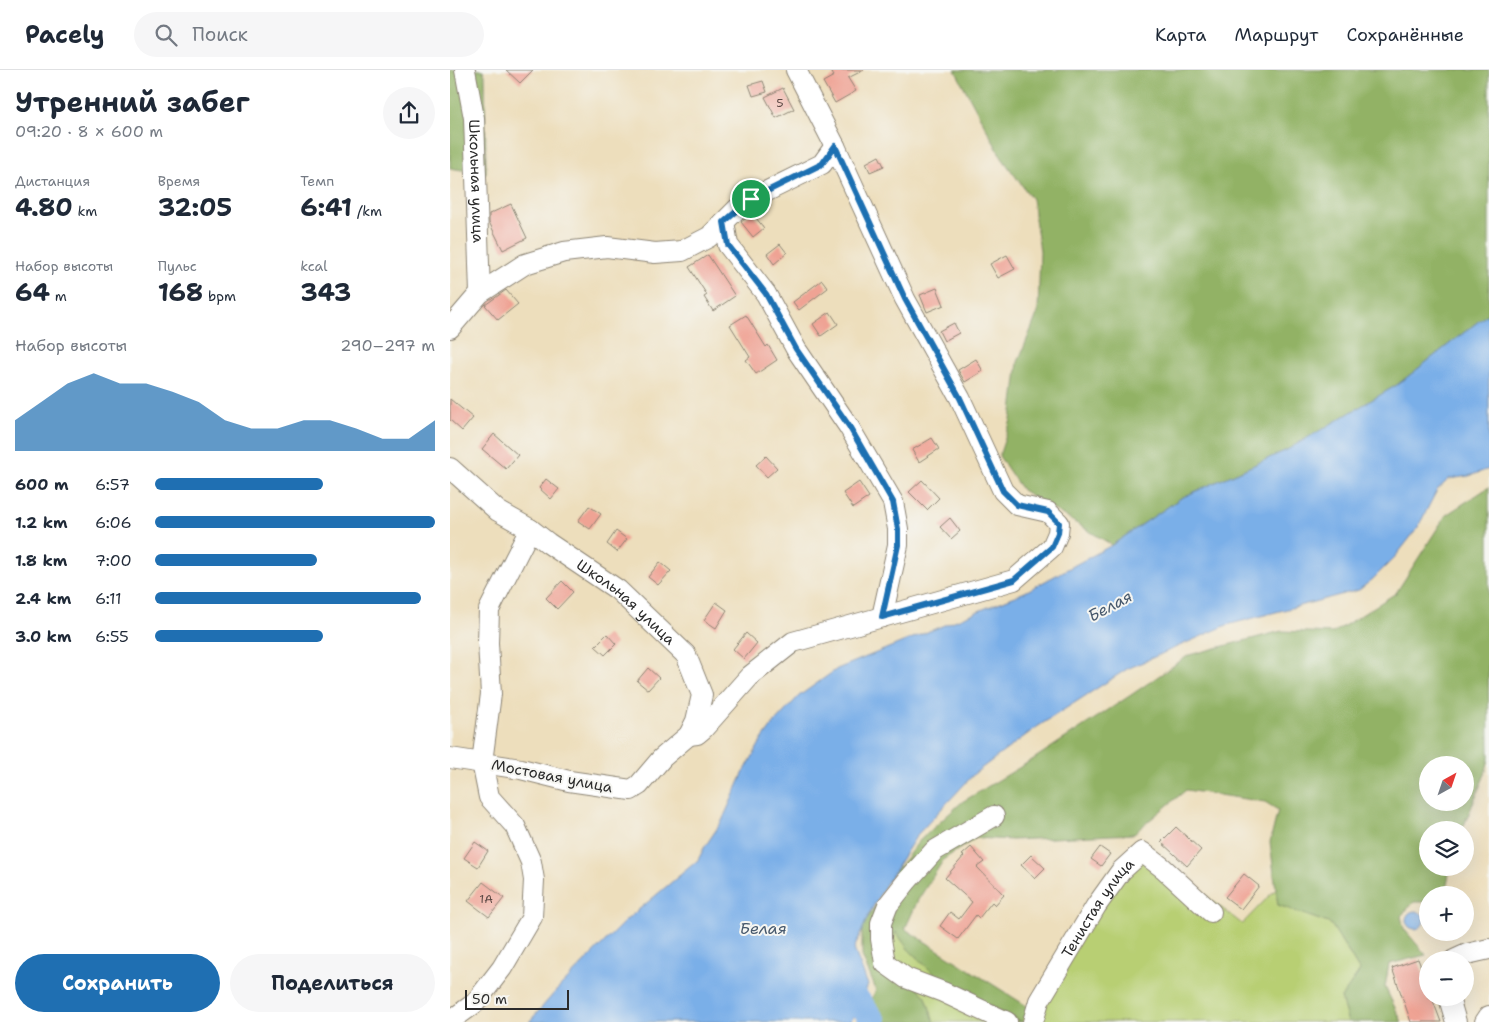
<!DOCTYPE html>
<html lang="ru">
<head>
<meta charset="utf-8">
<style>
	:root { --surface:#fff; --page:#f6f6f7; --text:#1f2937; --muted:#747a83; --line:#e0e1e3; --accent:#1f6fb2 }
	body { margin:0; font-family:"Shantell Sans",sans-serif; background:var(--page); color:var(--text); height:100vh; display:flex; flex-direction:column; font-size:19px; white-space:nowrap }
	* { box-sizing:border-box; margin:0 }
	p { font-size:16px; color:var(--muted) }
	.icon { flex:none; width:28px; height:28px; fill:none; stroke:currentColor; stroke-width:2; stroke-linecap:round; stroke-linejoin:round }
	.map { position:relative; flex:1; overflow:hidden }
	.sheet { display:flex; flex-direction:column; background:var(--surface); width:450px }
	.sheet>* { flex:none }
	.needle { width:32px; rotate:40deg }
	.buttons { position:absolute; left:969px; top:686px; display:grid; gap:10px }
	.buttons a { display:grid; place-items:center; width:55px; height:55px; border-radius:50%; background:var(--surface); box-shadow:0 5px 20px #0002; font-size:25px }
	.scale { position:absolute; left:15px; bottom:12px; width:104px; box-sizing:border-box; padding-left:5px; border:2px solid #2b2b2b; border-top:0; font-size:14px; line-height:18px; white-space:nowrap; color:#2b2b2b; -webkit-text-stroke:4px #f6f6f2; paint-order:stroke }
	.pin { position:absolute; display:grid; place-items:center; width:42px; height:42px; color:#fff; margin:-21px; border:2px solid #fff; border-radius:50%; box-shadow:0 1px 5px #0007 }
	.round { display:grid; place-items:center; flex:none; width:52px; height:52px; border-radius:26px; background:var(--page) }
	.head { display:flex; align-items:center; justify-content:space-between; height:85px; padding:0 15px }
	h1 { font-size:28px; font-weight:700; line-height:38px }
	.figures { display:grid; grid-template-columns:repeat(3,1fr); gap:8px; height:85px; padding:5px 15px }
	.figures div { display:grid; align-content:center }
	.figures b { font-size:25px; font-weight:700 }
	.figures small { font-size:14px; font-weight:400 }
	.figures p { font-size:14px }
	.chart { height:140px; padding:10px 15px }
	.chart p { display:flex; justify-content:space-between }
	.chart svg { width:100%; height:90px; margin-top:5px; fill:var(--accent); opacity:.7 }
	.button { display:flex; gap:10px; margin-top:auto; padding:10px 15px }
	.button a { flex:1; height:58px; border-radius:30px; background:var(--accent); color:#fff; font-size:20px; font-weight:700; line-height:58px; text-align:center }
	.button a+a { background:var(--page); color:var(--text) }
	ul { padding:0 15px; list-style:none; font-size:16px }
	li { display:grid; grid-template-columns:80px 60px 1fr; align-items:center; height:38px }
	li i { height:12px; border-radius:6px; background:var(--accent) }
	header { display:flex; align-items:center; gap:30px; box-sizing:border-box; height:70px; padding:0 25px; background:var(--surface); border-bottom:1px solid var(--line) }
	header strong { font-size:24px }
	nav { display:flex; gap:28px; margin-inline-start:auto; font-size:18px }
	.search { width:350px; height:45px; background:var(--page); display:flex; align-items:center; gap:12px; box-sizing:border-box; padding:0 18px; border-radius:28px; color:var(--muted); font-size:19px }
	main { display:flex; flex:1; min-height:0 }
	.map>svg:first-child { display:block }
	.green { fill:#b8cf73; stroke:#727d4f }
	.forest { fill:#92b265; stroke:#5e6e48; fill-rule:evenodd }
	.water { fill:#7aafe8; stroke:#526d8a }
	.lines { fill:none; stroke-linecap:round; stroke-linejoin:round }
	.river { stroke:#7aafe8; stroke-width:25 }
	.building { fill:#efa394 }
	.minor-casing { stroke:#8c8474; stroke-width:22 }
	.minor { stroke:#fff; stroke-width:20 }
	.route-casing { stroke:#fff; stroke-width:10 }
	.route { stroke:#1f6fb2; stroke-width:6 }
	.labels { text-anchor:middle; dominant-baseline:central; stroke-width:4; stroke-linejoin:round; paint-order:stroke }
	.number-label { font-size:12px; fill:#5c4945 }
	.street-label { font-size:15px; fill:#2b2b2b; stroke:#f6f6f2 }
	.water-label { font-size:16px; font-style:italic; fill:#47596d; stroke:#f6f6f2 }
</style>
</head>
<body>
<header>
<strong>Pacely</strong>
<div class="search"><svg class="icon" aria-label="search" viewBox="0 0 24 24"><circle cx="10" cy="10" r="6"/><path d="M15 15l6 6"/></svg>Поиск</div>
<nav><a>Карта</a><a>Маршрут</a><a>Сохранённые</a></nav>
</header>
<main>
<section class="sheet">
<div class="head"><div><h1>Утренний забег</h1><p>09:20 · 8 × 600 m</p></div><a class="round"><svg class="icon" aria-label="share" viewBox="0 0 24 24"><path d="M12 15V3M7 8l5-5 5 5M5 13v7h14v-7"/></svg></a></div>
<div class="figures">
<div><p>Дистанция</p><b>4.80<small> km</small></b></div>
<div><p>Время</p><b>32:05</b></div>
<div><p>Темп</p><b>6:41<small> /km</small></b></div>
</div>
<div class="figures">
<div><p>Набор высоты</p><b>64<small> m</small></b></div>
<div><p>Пульс</p><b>168<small> bpm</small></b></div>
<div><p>kcal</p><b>343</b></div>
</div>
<div class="chart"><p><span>Набор высоты</span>290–297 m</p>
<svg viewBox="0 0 160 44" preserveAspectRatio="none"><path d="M0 44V29L10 20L20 11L30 6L40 11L50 11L60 15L70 20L80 29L90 33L100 33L110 29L120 29L130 33L140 38L150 38L160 29V44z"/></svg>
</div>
<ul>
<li><b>600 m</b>6:57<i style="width:60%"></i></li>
<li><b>1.2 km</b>6:06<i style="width:100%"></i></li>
<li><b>1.8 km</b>7:00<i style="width:58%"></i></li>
<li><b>2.4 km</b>6:11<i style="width:95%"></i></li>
<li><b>3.0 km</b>6:55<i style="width:60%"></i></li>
</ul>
<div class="button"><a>Сохранить</a><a>Поделиться</a></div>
</section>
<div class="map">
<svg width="1039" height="952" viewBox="0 0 1039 952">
	<rect width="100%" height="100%" fill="#f6f6f2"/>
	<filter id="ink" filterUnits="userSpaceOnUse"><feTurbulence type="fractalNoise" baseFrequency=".02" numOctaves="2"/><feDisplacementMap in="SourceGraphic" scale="10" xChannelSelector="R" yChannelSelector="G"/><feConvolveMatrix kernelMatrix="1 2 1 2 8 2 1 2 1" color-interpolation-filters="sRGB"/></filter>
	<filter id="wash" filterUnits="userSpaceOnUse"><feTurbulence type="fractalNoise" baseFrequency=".0096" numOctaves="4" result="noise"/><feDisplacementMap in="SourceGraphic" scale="20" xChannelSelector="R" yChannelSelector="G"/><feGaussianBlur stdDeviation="1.12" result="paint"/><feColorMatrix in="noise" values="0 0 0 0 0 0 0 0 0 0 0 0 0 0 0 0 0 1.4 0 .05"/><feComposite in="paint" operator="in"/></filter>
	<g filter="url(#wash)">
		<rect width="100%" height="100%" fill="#eddebc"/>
		<!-- green -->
		<g class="green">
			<path d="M693 776 792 854 826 819 828 835 881 854 910 901 891 928 898 952H572L580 938Z"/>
			<path d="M446 862 459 880 497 916 571 952H484L476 927 443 892 440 876Z"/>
		</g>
		<!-- forest -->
		<g class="forest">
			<path d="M0 0H33L35 5 36 104 0 98Z"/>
			<path d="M505 0H1039V243L947 315 837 380 731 428 662 475 572 420 549 386 561 350 568 292 588 242 590 181 582 129 552 88Z"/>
			<path d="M1039 417V566L1038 567 1039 689 1035 704 1012 760H978V798H1000L995 825H978L977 832H964L951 846 954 859 976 885 939 894 935 917 952 952H898L891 928 910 901 881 854 828 835 820 772 828 740 815 732 736 720 683 764 562 770 526 768 494 789 468 830 455 859 580 938 572 952 497 916 459 880 446 862 440 876 443 892 476 927 484 952H409L426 920 412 886V856L426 836 445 803 469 771 512 732 582 690 681 625 739 585 832 561 883 563 946 523 996 445ZM978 695H1015V732H978Z"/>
		</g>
		<!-- water -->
		<g class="water">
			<path d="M1039 243V399L1019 406 999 409 987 420 967 459 945 487 923 509 909 520 777 555 677 599 587 657 525 703 467 765 436 814 419 844 404 879 418 915 405 946 399 952H79L106 921 174 852 248 790 254 778 272 751 293 704 311 671 325 652 349 626 387 599 575 522 662 475 731 428 837 380 947 315Z"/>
			<circle cx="965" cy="850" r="9"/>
		</g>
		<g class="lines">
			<!-- river -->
			<path class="river" d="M390 906 424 952"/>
		</g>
		<g id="blocks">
			<!-- building -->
			<g class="building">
				<path d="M56 0H83L70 13Z"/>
				<path d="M380 0H414L398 8 406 21 385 33 373 12 384 6Z"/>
				<path d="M313 11 317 22 303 26 299 15Z"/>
				<path d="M333 18 344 39 326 48 315 27Z"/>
				<path d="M429 86 434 96 420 102 416 93Z"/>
				<path d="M61 134 77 168 53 180 39 152V144Z"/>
				<path d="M302 143 314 158 303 167 291 152Z"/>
				<path d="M330 174 337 183 324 194 317 184Z"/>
				<path d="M258 185 285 226 263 241 254 227 257 225 239 197Z"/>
				<path d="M557 185 565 199 548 208 540 194Z"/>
				<path d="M372 210 378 218 349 240 343 232Z"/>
				<path d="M487 218 494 235 477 242 470 225Z"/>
				<path d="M56 220 68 234 48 250 35 235Z"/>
				<path d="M380 242 388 254 371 266 363 254Z"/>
				<path d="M296 245 316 277 318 275 327 290 306 304 296 290 300 287 280 255Z"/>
				<path d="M504 253 509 263 494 271 489 261Z"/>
				<path d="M526 289 533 301 515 312 508 300Z"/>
				<path d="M0 329 23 348 12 361 0 350Z"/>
				<path d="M44 364 68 385 56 399 32 379Z"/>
				<path d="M482 368 489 379 469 392 462 380Z"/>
				<path d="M316 386 327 398 317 407 306 395Z"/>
				<path d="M96 409 109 419 101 429 89 418Z"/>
				<path d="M472 410 489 428 477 440 459 422Z"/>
				<path d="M409 412 419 427 403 438 393 423Z"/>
				<path d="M139 436 151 444 140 459 128 451Z"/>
				<path d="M500 448 510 461 501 469 490 457Z"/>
				<path d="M166 461 177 469 167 482 157 474Z"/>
				<path d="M210 492 221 501 208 515 198 507Z"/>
				<path d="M112 511 123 522 107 539 96 528Z"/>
				<path d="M266 532 277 540 266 558 254 550Z"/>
				<path d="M296 563 307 573 294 589 283 579Z"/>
				<path d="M157 564 166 574 155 585 145 576Z"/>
				<path d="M198 598 209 608 198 620 187 611Z"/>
				<path d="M726 757 751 780 737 796 711 772Z"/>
				<path d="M25 772 38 781 28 797 14 788Z"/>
				<path d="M521 777 534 792 527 797 554 825 545 835 542 832 529 848 526 845 508 869 490 856 500 842 509 849 522 832 495 808 514 786 512 785Z"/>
				<path d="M650 777 660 784 651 796 641 789Z"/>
				<path d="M581 785 595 798 585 808 571 795Z"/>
				<path d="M794 804 809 816 791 839 775 827Z"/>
				<path d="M33 812 54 828 39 847 18 831Z"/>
				<path d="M968 889 978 915V928H982L991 952H961L942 898Z"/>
			</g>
		</g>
	</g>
	<g filter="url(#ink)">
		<use href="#blocks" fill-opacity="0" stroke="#8c8474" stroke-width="1"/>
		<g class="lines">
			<defs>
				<g id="minor">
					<path id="s1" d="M15 0 24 48 30 223"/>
					<path d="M274 152 278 175 316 224 346 279 399 357 443 432 448 459V475L432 547"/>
					<path d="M0 258 30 223 75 194 114 182 157 177 205 183 232 181 259 167 287 139 301 129 372 94 385 76"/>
					<path id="s2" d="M0 398 48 441 80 459 98 473 168 520 236 585 252 625 246 651 239 665 212 688 189 715 181 720 119 711 71 699 0 688"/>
					<path d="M239 665 247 664 253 659 300 606 343 572 564 510 602 477 608 463 609 453 598 442 567 435 553 421 510 328 455 229 385 76 346 0"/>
					<path d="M544 746 484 781 457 811 438 835 431 853V869L435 893 456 908 493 922 557 952"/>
					<path d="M1004 890 1017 884 1039 879"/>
					<path d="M999 928 1006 952"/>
					<path d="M0 951 25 933 52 898 82 847 84 810 81 792 65 756 39 727 32 692 41 624 38 573 39 540 80 459"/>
					<path id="s3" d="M583 952 589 931 646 836 671 801 692 782 713 798 761 842"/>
					<path d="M1035 952 1039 946"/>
				</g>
			</defs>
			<!-- minor casing -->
			<use href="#minor" class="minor-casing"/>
			<!-- minor -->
			<use href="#minor" class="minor"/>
		</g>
	</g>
	<g class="lines" filter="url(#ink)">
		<defs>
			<path id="route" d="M385 76 455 229 510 328 553 421 567 435 598 442 609 453 608 463 602 477 564 510 432 547 448 475V459L443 432 399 356 346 279 316 224 278 175 274 152 301 129 372 94Z"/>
		</defs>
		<!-- route casing -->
		<use href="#route" class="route-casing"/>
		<!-- route -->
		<use href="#route" class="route"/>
	</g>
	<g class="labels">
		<!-- number labels -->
		<g class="number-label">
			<text x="330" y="33">5</text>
			<text x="36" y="829">1А</text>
		</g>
		<!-- street labels -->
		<g class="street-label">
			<text stroke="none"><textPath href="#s1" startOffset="112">Школьная улица</textPath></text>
			<text stroke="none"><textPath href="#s2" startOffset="222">Школьная улица</textPath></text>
			<text transform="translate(102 706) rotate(11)">Мостовая улица</text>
			<text stroke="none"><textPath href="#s3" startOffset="132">Тенистая улица</textPath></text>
		</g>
		<!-- water labels -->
		<g class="water-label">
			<text transform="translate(660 536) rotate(-28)">Белая</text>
			<text x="313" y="858">Белая</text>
		</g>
	</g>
</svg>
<div class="buttons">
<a><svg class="needle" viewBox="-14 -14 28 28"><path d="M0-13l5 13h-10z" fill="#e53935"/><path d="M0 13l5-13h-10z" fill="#747a83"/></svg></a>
<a><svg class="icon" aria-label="layers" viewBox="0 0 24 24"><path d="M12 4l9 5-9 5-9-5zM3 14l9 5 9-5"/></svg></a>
<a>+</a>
<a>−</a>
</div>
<div class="scale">50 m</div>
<div class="pin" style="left:301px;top:129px;background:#1e9e55"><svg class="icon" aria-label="arrive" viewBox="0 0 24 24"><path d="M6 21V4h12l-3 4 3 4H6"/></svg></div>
</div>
</main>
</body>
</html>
